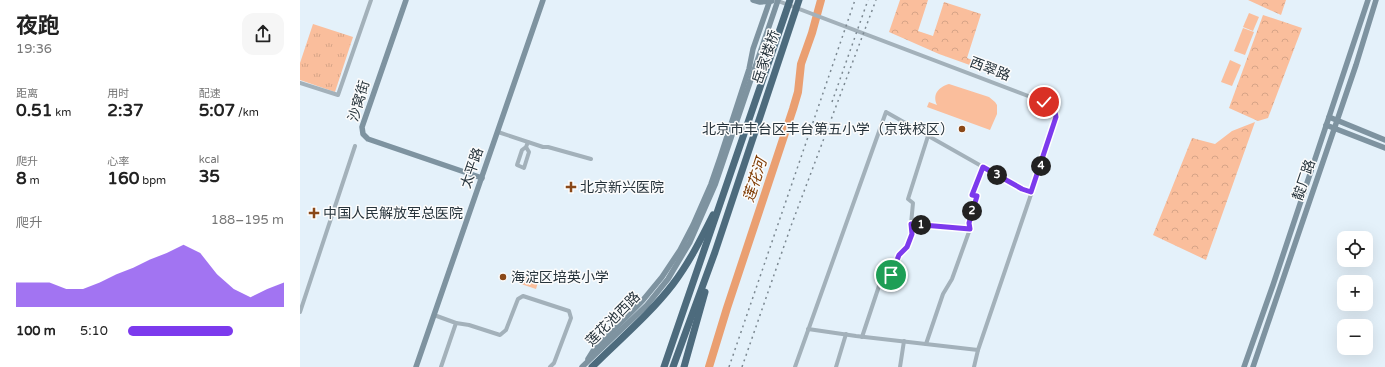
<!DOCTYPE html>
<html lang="zh">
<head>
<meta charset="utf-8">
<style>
	:root { --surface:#fff; --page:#f6f6f6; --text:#222; --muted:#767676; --accent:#7c3aed }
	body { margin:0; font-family:"Varela Round","Noto Sans SC",sans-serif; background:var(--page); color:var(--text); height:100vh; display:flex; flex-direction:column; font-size:15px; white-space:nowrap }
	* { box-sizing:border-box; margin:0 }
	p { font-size:13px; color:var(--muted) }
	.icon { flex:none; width:22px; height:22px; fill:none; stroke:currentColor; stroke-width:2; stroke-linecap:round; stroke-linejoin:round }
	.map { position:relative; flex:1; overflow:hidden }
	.side { display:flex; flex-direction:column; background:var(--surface); width:300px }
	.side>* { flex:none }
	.tools { position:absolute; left:1037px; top:231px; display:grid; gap:8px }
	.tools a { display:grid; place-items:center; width:36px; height:36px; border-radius:8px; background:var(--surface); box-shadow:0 4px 16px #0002; font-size:20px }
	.pin { position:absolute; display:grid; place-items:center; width:34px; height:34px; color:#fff; margin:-17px; border:2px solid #fff; border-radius:50%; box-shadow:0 1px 4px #0007 }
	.km { position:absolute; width:20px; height:20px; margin:-10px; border-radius:50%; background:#222; color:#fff; font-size:11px; line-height:20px; text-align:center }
	.round { display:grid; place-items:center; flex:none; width:42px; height:42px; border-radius:12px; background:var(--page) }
	.overview { display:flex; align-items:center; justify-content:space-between; height:68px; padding:0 16px }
	h1 { font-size:22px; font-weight:700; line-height:30px }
	.figures { display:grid; grid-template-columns:repeat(3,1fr); gap:6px; height:68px; padding:4px 16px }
	.figures div { display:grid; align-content:center }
	.figures b { font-size:17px; font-weight:700 }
	.figures small { font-size:11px; font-weight:400 }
	.figures p { font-size:11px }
	.chart { height:112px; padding:8px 16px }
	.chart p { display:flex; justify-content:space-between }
	.chart svg { width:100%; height:72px; margin-top:4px; fill:var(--accent); opacity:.7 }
	ul { padding:0 16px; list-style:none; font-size:13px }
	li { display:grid; grid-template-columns:64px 48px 1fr; align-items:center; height:30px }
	li i { height:10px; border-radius:5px; background:var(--accent) }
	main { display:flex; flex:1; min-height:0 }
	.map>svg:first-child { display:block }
	.forest { fill:url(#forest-crowns) }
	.park { fill:url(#park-tufts) }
	.pitch { fill:#fabe9c }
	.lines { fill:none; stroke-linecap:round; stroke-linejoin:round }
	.river { stroke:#ea9f71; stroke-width:8 }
	.street { stroke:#a3b1ba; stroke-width:4 }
	.secondary { stroke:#7e93a0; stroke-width:5.5 }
	.highway { stroke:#4d6b7d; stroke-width:7 }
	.rail { stroke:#7b8891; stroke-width:1.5; stroke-dasharray:2 4; stroke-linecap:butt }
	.route-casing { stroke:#fff; stroke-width:8 }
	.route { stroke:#7c3aed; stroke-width:5 }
	.poi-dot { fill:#8a4818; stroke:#fcfcfc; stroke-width:1.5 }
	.labels { text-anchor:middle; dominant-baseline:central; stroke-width:3; stroke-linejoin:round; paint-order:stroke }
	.street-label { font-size:14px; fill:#26333b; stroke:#fcfcfc }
	.poi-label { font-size:14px; fill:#26333b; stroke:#fcfcfc; text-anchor:start }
	.water-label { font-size:15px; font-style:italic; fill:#7d3a00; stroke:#fcfcfc }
</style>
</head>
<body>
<main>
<section class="side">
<div class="overview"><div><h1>夜跑</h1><p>19:36</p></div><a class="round"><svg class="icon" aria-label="share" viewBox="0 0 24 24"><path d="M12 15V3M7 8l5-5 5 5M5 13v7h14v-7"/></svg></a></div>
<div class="figures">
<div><p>距离</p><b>0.51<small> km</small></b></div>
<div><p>用时</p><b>2:37</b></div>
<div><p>配速</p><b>5:07<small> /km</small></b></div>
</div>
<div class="figures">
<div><p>爬升</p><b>8<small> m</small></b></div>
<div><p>心率</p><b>160<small> bpm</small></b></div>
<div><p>kcal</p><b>35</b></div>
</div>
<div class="chart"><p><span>爬升</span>188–195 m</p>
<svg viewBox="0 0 160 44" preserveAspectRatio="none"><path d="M0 44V29L10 29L20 29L30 33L40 33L50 29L60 24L70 20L80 15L90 11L100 6L110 11L120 24L130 33L140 38L150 33L160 29V44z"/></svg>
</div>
<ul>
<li><b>100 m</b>5:10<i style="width:67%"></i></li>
</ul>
</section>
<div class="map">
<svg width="1085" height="367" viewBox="0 0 1085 367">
	<defs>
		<pattern id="forest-crowns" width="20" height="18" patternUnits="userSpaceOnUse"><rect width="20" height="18" fill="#fabe9c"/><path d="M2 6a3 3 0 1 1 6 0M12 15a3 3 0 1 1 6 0" fill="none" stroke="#d6a487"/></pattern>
		<pattern id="park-tufts" width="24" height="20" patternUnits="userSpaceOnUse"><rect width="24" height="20" fill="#fabe9c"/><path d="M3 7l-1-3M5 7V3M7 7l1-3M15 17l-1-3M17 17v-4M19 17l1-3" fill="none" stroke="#d6a487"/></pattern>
	</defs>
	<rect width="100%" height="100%" fill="#e4f1fa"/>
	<!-- forest -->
	<g class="forest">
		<path d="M600 0H628L618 31 633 36 644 2 681 14 667 58 693 68 692 73 639 54 589 32Z"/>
		<path d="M948 0H986L981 15Z"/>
		<path d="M963 15 1002 28 968 118 958 121 929 108Z"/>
		<path d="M955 122 906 260 853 235 892 138 915 144 932 131Z"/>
	</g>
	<!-- park -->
	<path class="park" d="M13 24 53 37 35 92 0 80V63Z"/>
	<!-- pitch -->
	<g class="pitch">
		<path d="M949 13 959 17 953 31 943 27Z"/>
		<path d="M943 28 954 32 945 55 934 51Z"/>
		<path d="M930 60 941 65 932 86 921 82Z"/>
		<path d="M649 84 689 97 695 102 697 105V114L690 130 627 107 629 102 637 105C632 94 639 87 649 84Z"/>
		<path d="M221 273 239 279 236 289 218 283Z"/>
	</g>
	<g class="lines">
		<!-- river -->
		<path class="river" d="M409 367 427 308 493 109 498 92 501 64 512 33 521 0"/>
		<!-- street -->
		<g class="street">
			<path d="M478 1 744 102C753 107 757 112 755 124L678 350 674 367"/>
			<path d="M0 83 38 95 71 0"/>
			<path d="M198 132 243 147H248L291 159"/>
			<path d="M628 136 608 199 613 203 611 224 670 229"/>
			<path d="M226 147 229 152 224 168 217 165 222 150 226 147 228 142"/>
			<path d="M0 312 55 146"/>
			<path d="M134 315 156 323 141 367"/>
			<path d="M156 323 169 325 200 335 206 330 218 299 223 296 269 311 271 318 254 363 250 367"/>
			<path d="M508 329 556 336 678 350"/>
			<path d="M562 337 584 271 591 275 599 255 607 247 612 234 611 224"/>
			<path d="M626 344 643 294 652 279 670 229 669 223 677 197 673 195 683 167"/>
			<path d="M495 367 586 112 722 189 731 192"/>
			<path d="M536 367 546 334"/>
			<path d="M600 367 604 341"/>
		</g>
		<!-- secondary -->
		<g class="secondary">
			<path d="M106 0 62 127 63 134 68 139 182 178"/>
			<path d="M453 0 460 2 472 1"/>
			<path d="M1029 117 1085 140"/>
			<path d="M1026 125 1085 148"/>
			<path d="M288 359 293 351 343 300 362 277 380 250 393 225 411 184 420 158 449 69 453 49 470 0"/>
			<path d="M116 367 243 0"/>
			<path d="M282 367 347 305 368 279 390 242 415 185 478 0"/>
			<path d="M944 367 973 285 1068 0"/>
			<path d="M953 367 1056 65 1076 0"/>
		</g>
		<!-- highway -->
		<g class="highway">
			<path d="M292 367C319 340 350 314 373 284 389 263 401 239 413 215"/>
			<path d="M364 367 490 0"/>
			<path d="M373 367 415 252 499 0"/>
			<path d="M384 367 405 292"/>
		</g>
		<!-- rail -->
		<g class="rail">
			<path d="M532 102 568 0"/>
			<path d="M429 367 555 0"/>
			<path d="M442 367 491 226 576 0"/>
		</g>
	</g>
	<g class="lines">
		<defs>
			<path id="route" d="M591 275 599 255 607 247 612 234 611 224 670 229 669 223 677 196 672 195 683 167 722 189 731 192 756 117C755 109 750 106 744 102"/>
		</defs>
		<!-- route casing -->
		<use href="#route" class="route-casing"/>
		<!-- route -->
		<use href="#route" class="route"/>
	</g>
	<!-- markers -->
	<g class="poi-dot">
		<circle cx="662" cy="129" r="4"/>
		<path d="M269 181h4v4h4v4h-4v4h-4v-4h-4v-4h4z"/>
		<path d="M12 207h4v4h4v4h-4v4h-4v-4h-4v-4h4z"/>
		<circle cx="203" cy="277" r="4"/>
	</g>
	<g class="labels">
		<!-- street labels -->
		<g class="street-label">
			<text transform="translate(466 57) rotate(-71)">岳家楼桥</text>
			<text transform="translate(690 69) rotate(21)">西翠路</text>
			<text transform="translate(59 101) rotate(-73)">沙窝街</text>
			<text transform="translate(172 168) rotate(-71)">太平路</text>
			<text transform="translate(1004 180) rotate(-71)">靛厂路</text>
			<text transform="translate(313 319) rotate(-45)">莲花池西路</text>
		</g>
		<!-- poi labels -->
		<g class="poi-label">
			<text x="654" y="129" text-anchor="end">北京市丰台区丰台第五小学（京铁校区）</text>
			<text x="280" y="187">北京新兴医院</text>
			<text x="23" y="213">中国人民解放军总医院</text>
			<text x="211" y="277">海淀区培英小学</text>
		</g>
		<!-- water labels -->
		<g class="water-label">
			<text transform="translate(455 180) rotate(-72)">莲花河</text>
		</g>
	</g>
</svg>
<div class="tools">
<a><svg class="icon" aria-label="locate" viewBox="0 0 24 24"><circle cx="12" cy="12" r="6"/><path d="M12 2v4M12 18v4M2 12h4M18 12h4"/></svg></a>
<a>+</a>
<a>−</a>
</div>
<div class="pin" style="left:591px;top:275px;background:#1e9e55"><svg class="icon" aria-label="arrive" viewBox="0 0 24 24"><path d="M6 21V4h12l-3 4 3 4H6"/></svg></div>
<div class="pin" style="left:744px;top:102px;background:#d93025"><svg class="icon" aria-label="check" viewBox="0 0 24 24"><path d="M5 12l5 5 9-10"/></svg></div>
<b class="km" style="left:621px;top:225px">1</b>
<b class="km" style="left:672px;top:211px">2</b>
<b class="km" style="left:697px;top:175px">3</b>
<b class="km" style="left:741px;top:166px">4</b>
</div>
</main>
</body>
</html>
